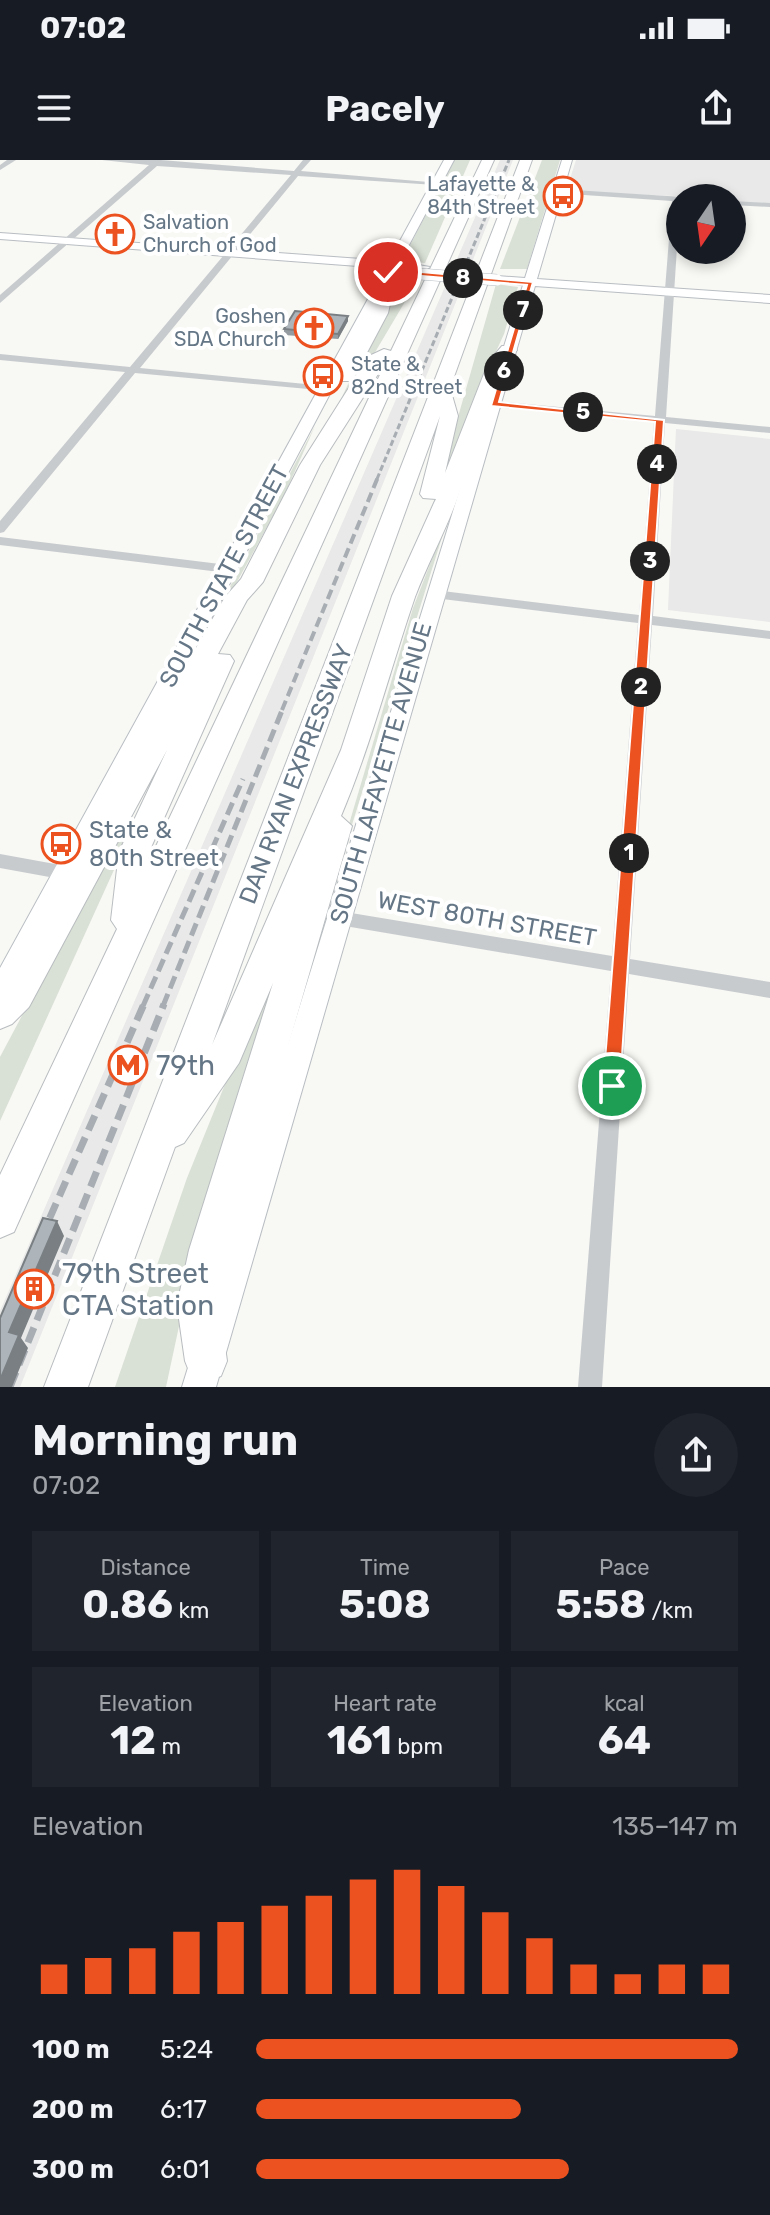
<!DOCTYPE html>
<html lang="en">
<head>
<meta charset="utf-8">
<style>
	:root { --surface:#171b24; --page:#20242c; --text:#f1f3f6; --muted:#9ea1a6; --accent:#ec5220 }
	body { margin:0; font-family:Rubik,sans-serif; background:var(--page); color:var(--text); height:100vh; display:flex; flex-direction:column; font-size:30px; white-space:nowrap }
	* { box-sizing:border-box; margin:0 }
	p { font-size:26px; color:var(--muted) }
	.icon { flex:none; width:44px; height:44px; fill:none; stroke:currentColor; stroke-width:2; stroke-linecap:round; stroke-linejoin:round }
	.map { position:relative; height:1227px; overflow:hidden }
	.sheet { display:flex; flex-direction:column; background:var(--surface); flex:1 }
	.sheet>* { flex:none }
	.needle { width:52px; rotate:193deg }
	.tools { position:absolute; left:666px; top:24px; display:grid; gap:16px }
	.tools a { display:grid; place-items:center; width:80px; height:80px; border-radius:50%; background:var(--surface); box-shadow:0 4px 12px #0003; font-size:40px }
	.pin { position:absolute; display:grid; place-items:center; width:68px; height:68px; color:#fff; margin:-34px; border:4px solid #fff; border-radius:50%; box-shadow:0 2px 8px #0007 }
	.km { position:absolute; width:40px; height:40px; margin:-20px; border-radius:50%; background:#222; color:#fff; font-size:22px; line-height:40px; text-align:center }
	.round { display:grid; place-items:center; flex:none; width:84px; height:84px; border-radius:42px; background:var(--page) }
	.overview { display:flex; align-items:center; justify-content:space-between; height:136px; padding:0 32px }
	h1 { font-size:44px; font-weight:700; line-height:60px }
	.metrics { display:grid; grid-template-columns:repeat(3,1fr); gap:12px; height:136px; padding:8px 32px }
	.metrics div { display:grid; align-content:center; border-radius:0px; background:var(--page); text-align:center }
	.metrics b { font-size:40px; font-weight:700 }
	.metrics small { font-size:22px; font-weight:400 }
	.metrics p { font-size:22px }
	.chart { height:224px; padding:16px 32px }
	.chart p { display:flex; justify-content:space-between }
	.chart svg { width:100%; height:144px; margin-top:8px; stroke:var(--accent); stroke-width:6 }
	ul { padding:0 32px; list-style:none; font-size:26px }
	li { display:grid; grid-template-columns:128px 96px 1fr; align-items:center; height:60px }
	li i { height:20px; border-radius:10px; background:var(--accent) }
	.status { display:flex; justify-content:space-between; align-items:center; height:56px; padding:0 40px; background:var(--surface); direction:ltr }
	.status svg { height:22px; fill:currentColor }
	header { display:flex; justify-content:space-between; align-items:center; height:104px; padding:0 32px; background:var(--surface); font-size:36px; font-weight:700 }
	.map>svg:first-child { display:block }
	.built { fill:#e8e9e8 }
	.green { fill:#d9e0d5 }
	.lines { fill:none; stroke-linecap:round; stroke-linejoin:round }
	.secondary-casing { stroke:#b9bec3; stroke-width:2 }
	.highway-casing { stroke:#b9bdc0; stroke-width:2 }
	.street { fill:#c7cbce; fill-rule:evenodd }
	.secondary { fill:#fff; fill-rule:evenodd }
	.highway { fill:#fff; fill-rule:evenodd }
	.rail-far3 { stroke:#a7adb3; stroke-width:3; stroke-dasharray:6 3; stroke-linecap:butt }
	.rail-far2 { stroke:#a7adb3; stroke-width:4; stroke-dasharray:10 5; stroke-linecap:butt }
	.rail-far1 { stroke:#a7adb3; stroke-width:5; stroke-dasharray:13 6; stroke-linecap:butt }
	.rail { stroke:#a7adb3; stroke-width:7; stroke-dasharray:16 8; stroke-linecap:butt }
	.secondary-bridge-casing { stroke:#b9bec3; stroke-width:12; stroke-linecap:butt }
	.secondary-bridge { stroke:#fff; stroke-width:11 }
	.wall { fill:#959ca1 }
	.shaded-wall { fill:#797f83 }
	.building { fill:#adb5bb; stroke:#797f83; stroke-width:2 }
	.route { fill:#ec5220; stroke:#fff; stroke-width:2 }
	.labels { text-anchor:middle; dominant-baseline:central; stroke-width:8; stroke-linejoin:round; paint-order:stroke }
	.far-poi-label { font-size:20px; fill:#657787; stroke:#fff; text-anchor:end }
	.street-label { font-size:24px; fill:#657787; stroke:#fff }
	.poi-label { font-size:24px; fill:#657787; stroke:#fff; text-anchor:start }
	.near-poi-label { font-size:28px; fill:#657787; stroke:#fff; text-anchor:start }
</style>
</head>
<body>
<div class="status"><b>07:02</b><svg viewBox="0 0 49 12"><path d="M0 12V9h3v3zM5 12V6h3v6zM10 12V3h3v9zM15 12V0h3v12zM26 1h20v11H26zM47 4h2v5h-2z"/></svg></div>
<header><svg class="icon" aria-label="menu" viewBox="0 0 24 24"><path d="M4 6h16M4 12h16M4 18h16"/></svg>Pacely<svg class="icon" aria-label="share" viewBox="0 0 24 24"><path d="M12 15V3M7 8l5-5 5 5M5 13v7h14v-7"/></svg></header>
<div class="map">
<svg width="770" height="1227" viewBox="0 0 770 1227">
	<rect width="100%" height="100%" fill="#f8f8f4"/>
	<!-- built -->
	<g class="built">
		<path d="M500 0H513L20 1227H0V1151Z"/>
		<path d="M576 0H770V46L732 43V38L566 32Z"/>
		<path d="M676 269 770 279V462L668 450Z"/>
	</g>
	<!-- green -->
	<g class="green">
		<path d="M454 0H470L425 103 402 101Z"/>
		<path d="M542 0H560L527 109H500Z"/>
		<path d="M393 117 419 118 374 194 336 250 388 138Z"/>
		<path d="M496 124 518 127 504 174 472 244 435 349 432 348Z"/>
		<path d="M315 266 283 338 199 491H196Z"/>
		<path d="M448 358 350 671H347L413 448Z"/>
		<path d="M117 677 128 679 0 961V897Z"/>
		<path d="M310 715 197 1082 166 1227H115L187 1018Z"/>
	</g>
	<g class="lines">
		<defs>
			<g id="secondary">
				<path d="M444 0H454L400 102 430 107 424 111 396 109 9 841 0 844V808L385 108 0 79V73L389 101Z"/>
				<path d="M562 0H572L537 119 770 135V143L535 126 216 1227H182L523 125 491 120 497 116 525 118Z"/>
			</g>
			<g id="highway">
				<path d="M482 0H494L14 1072 0 1078V1015L117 769 111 760 119 692 167 590 29 847 12 864 0 869V832L225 437 241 419 300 305 369 196 384 189 391 191ZM387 200 148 703 149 692 234 501 230 495 218 494 247 440 263 422 320 305Z"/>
				<path d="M520 0H532L450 228 458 256 445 313 489 201 502 186H514L517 190C484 234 475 291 456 342 444 374 427 405 415 437 390 510 371 585 341 656L352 666 229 1090 219 1145 227 1201 221 1216 206 1222 191 1216 185 1201 177 1145 189 1090 273 823 239 903 184 983 175 987 88 1227H44ZM440 256 420 334 423 338 436 339 434 343 392 436 341 590 212 885Z"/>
				<path d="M373 126H385L392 135 388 153 352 221H340L337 217 372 153 376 135 371 129Z"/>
			</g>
		</defs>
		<!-- secondary casing -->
		<use href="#secondary" class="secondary-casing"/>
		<!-- highway casing -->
		<use href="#highway" class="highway-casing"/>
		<!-- street -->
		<g class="street">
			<path d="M7 0H16L0 10V5Z"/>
			<path d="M102 0H161L294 11 303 0H311L301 11 440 23 436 25 298 16 140 208 326 226 330 227V231L135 213 4 372 0 373V361L125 212 0 200V194L130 207 291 15 157 6 0 143V135L149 5Z"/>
			<path d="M558 29 683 37 680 41 666 257 770 267V273L665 263 653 456 770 471V479L652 465 630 799 770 822V838L629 814 602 1227H578L611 811 339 765 333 763 330 758 333 753 339 751 612 796 638 463 434 438 427 434 434 430 639 455 654 262 494 247 489 244 494 241 655 256 672 41 555 33Z"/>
			<path d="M732 41 770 43V47L732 45Z"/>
			<path d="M0 377 228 405 235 409 228 413 0 385Z"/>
			<path d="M0 694 66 706 72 708 75 713 72 718 66 720 0 708Z"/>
		</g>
		<!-- secondary -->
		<use href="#secondary" class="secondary"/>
		<!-- highway -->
		<use href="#highway" class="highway"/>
		<!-- rail-far3 -->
		<path class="rail-far3" d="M377 319 509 0"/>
		<!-- rail-far2 -->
		<path class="rail-far2" d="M282 550 378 317"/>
		<!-- rail-far1 -->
		<g class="rail-far1">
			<path d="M143 846 243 619"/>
			<path d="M163 846 283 548"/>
		</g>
		<!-- rail -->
		<g class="rail">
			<path d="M40 1080 144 844"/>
			<path d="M10 1227 164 844"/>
		</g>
		<defs>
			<path id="secondary-bridge" d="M420 114 497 120"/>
		</defs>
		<!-- secondary-bridge casing -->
		<use href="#secondary-bridge" class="secondary-bridge-casing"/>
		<!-- secondary-bridge -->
		<use href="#secondary-bridge" class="secondary-bridge"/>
	</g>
	<!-- wall -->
	<path class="wall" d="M348 161 338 179 284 175V169Z"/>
	<!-- shaded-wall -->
	<g class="shaded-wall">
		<path d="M348 156V161L338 179V174Z"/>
		<path d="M57 1061 64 1076 21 1178 28 1188 12 1227H0V1220L9 1172Z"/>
	</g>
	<!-- building -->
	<g class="building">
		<path d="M295 151 348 156 338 174 284 169Z"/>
		<path d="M43 1058 57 1061 9 1172 19 1175 0 1220V1158Z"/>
	</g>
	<!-- route -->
	<path class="route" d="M388 109 533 122 499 242 664 260 620 926 612 933 603 926 655 262 491 246 527 125 386 113Z"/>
	<!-- icons -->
	<defs>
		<symbol id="bus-ring" viewBox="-11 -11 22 22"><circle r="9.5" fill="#fff" stroke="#ec5220" stroke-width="1.5"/><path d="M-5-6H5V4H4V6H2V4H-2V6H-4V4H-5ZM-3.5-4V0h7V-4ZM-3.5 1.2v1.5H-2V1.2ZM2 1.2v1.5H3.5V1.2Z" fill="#ec5220"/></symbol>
		<symbol id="church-ring" viewBox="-11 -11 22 22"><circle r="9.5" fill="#fff" stroke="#ec5220" stroke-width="1.5"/><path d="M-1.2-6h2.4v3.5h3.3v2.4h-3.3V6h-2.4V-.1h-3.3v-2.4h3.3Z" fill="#ec5220"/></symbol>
		<symbol id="metro-ring" viewBox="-11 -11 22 22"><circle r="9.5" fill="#fff" stroke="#ec5220" stroke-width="1.5"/><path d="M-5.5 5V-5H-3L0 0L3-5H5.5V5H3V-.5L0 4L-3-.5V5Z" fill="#ec5220"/></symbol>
		<symbol id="building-ring" viewBox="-11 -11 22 22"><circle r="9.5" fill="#fff" stroke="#ec5220" stroke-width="1.5"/><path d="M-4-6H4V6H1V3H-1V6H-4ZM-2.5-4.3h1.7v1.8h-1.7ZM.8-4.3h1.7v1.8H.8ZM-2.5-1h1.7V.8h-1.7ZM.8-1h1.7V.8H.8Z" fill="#ec5220"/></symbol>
	</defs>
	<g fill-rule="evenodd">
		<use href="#bus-ring" x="541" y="14" width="44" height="44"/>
		<use href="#church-ring" x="93" y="52" width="44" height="44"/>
		<use href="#church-ring" x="292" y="146" width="44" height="44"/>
		<use href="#bus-ring" x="301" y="194" width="44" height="44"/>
		<use href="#bus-ring" x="39" y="662" width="44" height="44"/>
		<use href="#metro-ring" x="106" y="883" width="44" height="44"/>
		<use href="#building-ring" x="12" y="1107" width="44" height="44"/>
	</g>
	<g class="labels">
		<!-- far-poi labels -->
		<g class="far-poi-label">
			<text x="535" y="24">Lafayette &amp;<tspan x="535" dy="23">84th Street</tspan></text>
			<text x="143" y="62" text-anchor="start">Salvation<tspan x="143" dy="23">Church of God</tspan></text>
			<text x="286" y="156">Goshen<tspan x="286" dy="23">SDA Church</tspan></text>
			<text x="351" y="204" text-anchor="start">State &amp;<tspan x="351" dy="23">82nd Street</tspan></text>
		</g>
		<!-- street labels -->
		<g class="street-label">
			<text transform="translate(224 416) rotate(-62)">SOUTH STATE STREET</text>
			<text transform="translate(381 613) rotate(-74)">SOUTH LAFAYETTE AVENUE</text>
			<text transform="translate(296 614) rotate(-69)">DAN RYAN EXPRESSWAY</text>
			<text transform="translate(487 759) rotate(10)">WEST 80TH STREET</text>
		</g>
		<!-- poi labels -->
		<g class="poi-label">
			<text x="89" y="670">State &amp;<tspan x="89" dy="28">80th Street</tspan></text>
		</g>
		<!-- near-poi labels -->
		<g class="near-poi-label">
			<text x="156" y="905">79th</text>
			<text x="62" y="1113">79th Street<tspan x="62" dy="32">CTA Station</tspan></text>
		</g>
	</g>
</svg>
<div class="tools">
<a><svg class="needle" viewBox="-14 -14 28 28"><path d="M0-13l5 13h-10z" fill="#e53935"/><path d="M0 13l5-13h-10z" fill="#9ea1a6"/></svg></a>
</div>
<div class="pin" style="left:612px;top:926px;background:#1e9e55"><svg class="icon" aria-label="arrive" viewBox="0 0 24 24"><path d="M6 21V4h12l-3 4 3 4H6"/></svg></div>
<div class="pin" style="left:388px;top:112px;background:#d93025"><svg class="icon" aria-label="check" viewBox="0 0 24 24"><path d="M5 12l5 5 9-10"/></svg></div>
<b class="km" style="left:629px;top:693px">1</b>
<b class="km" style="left:641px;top:527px">2</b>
<b class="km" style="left:650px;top:401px">3</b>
<b class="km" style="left:657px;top:304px">4</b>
<b class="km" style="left:583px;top:252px">5</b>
<b class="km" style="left:504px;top:211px">6</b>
<b class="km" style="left:523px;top:150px">7</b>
<b class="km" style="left:463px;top:118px">8</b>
</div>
<section class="sheet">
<div class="overview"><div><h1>Morning run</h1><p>07:02</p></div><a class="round"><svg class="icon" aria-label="share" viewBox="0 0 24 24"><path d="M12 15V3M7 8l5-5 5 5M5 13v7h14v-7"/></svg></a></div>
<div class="metrics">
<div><p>Distance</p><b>0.86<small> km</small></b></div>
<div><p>Time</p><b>5:08</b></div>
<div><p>Pace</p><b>5:58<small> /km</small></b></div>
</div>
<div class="metrics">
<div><p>Elevation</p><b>12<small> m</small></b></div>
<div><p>Heart rate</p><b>161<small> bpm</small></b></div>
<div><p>kcal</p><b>64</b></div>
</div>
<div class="chart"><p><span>Elevation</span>135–147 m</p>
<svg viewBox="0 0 160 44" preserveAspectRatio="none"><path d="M5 44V35M15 44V33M25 44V30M35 44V25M45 44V22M55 44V17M65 44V14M75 44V9M85 44V6M95 44V11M105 44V19M115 44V27M125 44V35M135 44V38M145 44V35M155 44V35"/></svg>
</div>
<ul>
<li><b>100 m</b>5:24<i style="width:100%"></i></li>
<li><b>200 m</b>6:17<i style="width:55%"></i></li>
<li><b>300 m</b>6:01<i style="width:65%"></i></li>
</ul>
</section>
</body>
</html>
